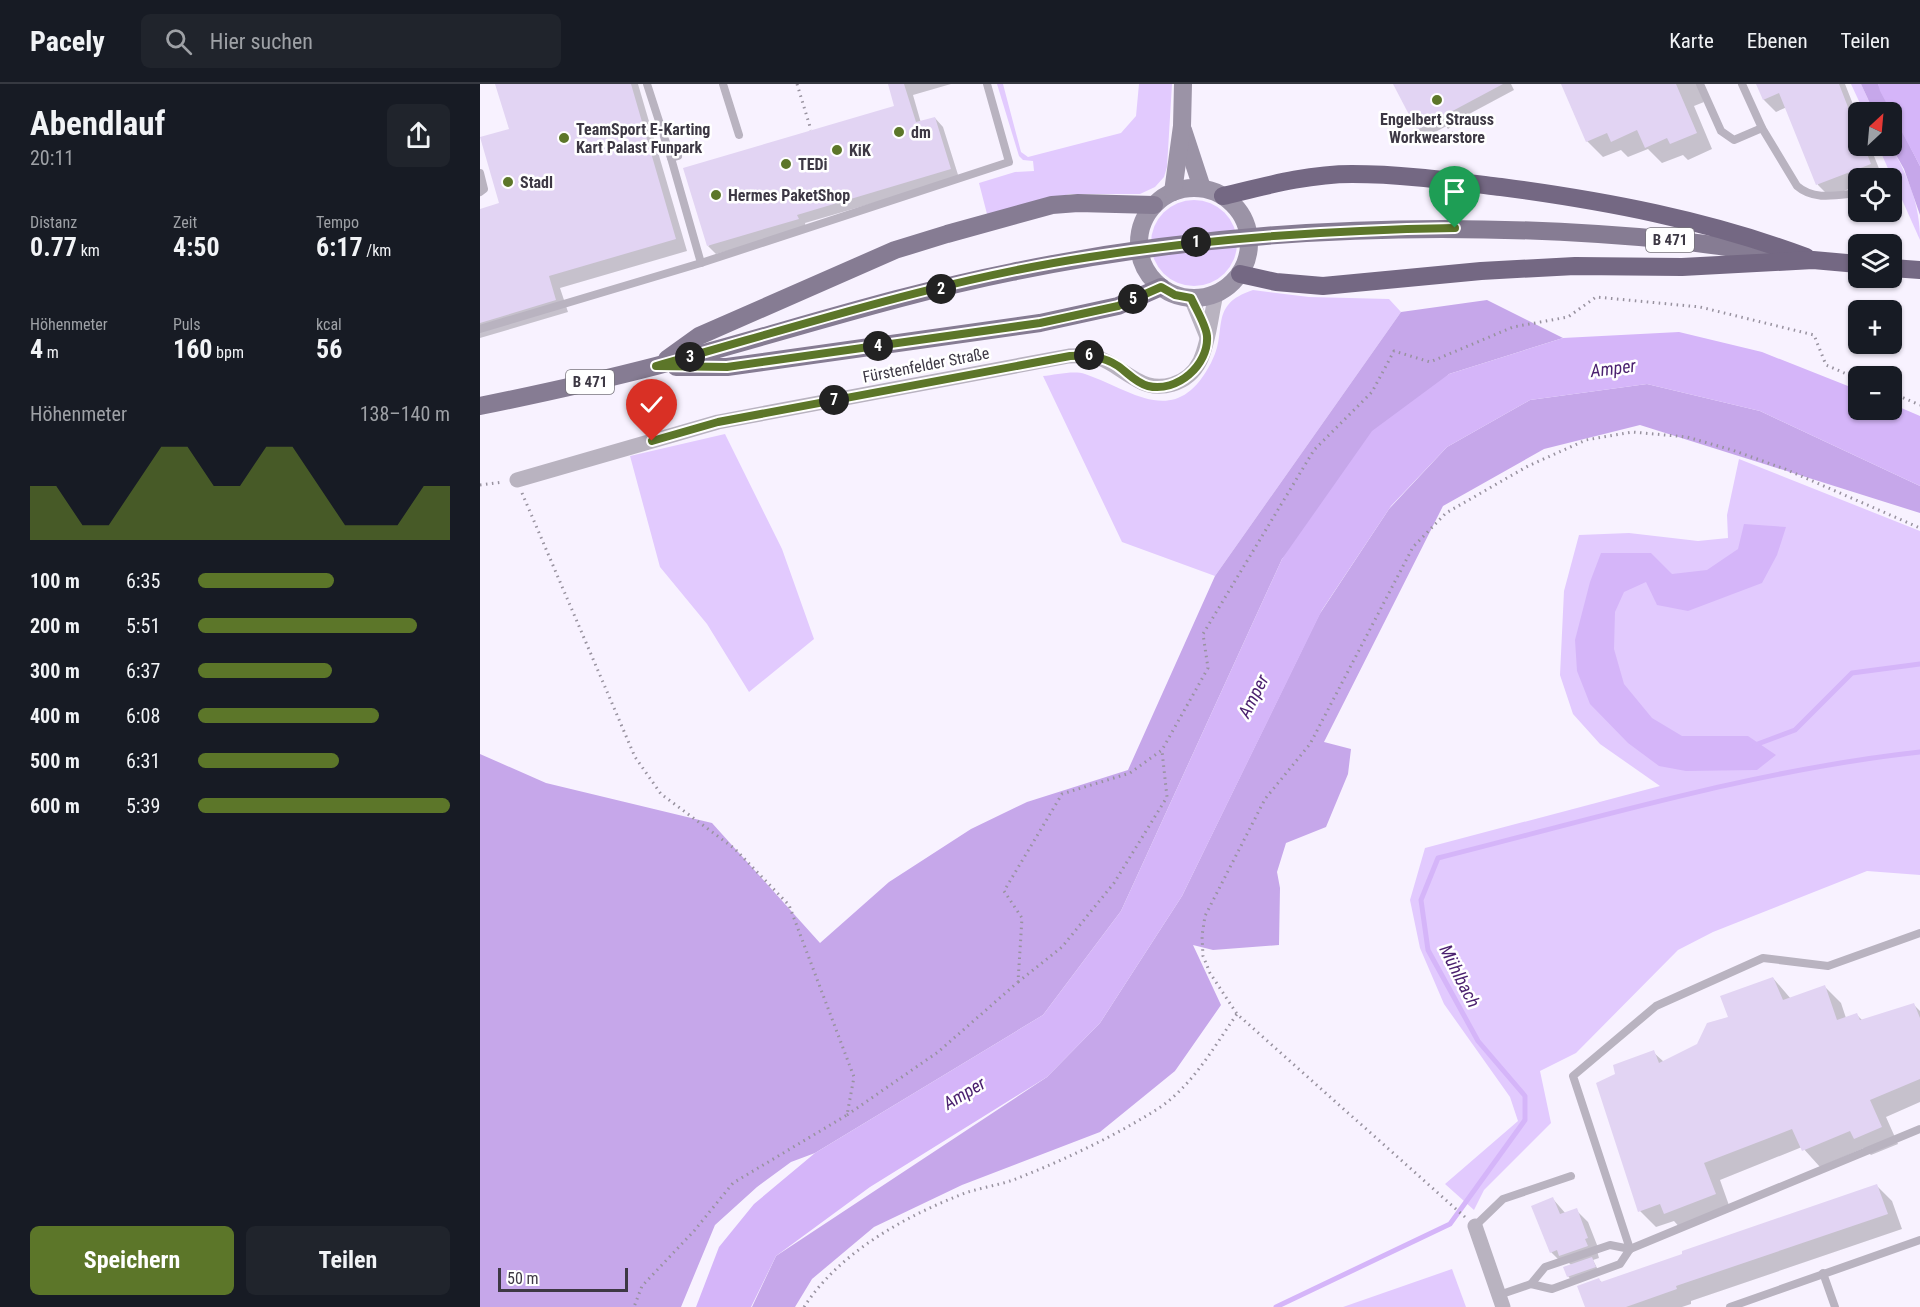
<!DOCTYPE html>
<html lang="de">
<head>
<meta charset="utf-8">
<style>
	:root { --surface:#171b24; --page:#20242c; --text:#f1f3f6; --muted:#9ea1a6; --line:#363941; --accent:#5c7629 }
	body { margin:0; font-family:"Roboto Condensed",sans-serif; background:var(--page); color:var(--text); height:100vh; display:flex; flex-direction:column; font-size:22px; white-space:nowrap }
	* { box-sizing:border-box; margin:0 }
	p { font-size:20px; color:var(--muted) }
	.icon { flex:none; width:33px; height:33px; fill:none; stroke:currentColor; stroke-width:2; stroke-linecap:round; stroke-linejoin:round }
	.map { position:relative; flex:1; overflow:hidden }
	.sheet { display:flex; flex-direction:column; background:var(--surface); width:480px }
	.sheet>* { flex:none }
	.needle { width:39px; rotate:26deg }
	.tools { position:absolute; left:1368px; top:18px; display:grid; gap:12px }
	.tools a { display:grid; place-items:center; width:54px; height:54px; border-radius:9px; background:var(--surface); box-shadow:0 2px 4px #0004; font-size:30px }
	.scale { position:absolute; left:18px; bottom:15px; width:130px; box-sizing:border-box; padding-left:6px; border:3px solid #3d3844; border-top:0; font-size:16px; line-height:21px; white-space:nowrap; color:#3d3844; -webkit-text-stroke:4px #fff; paint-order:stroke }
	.pin { position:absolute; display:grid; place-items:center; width:51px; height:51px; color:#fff; margin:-62px -26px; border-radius:50% 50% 50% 0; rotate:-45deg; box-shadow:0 0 6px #0007 }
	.pin .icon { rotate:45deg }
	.km { position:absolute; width:30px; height:30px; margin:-15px; border-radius:50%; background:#222; color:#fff; font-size:16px; line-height:30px; text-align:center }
	.round { display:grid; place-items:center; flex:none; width:63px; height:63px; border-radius:9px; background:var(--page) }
	.headline { display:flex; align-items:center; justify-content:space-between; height:102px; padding:0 30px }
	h1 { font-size:33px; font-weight:700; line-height:45px }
	.metrics { display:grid; grid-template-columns:repeat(3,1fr); gap:9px; height:102px; padding:6px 30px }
	.metrics div { display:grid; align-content:center }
	.metrics b { font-size:26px; font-weight:700 }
	.metrics small { font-size:16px; font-weight:400 }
	.metrics p { font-size:16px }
	.chart { height:168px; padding:12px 30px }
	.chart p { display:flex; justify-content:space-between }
	.chart svg { width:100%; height:108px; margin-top:6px; fill:var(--accent); opacity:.7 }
	.primary-button { display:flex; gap:12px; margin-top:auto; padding:12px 30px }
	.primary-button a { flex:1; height:69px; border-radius:9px; background:var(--accent); color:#fff; font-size:24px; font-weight:700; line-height:69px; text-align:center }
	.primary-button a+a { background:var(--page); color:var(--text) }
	ul { padding:0 30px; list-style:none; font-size:20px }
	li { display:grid; grid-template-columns:96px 72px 1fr; align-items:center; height:45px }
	li i { height:15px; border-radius:8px; background:var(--accent) }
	header { display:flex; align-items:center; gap:36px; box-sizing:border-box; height:84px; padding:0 30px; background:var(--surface); border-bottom:2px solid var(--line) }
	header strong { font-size:28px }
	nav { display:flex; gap:33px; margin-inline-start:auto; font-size:21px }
	.search { width:420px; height:54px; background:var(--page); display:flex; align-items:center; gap:15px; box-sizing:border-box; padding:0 21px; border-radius:9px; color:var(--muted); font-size:22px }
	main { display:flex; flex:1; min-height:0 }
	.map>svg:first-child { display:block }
	.green { fill:#e2cafe }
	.forest { fill:#c6a7ea }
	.water { fill:#d5b5f9 }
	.shadow { fill:#0003 }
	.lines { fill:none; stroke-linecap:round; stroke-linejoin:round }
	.stream { stroke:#d5b5f9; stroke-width:5 }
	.building { fill:#e2d4f3 }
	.path { stroke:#98929f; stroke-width:3; stroke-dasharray:1.5 4.5; stroke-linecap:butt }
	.lane { stroke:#b9b3c0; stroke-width:8 }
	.street { stroke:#b9b3c0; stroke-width:15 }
	.secondary { stroke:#9b93a6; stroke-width:18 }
	.primary { stroke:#867c93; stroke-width:18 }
	.highway { stroke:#746883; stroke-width:18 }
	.route-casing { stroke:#fff; stroke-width:12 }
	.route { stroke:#5c7629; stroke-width:8 }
	.poi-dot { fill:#5c7629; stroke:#fff; stroke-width:2 }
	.labels { text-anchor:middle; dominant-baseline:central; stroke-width:5; stroke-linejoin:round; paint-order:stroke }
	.shield { fill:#fff; stroke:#77747c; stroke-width:1.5 }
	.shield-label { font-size:15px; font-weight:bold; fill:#3d3844 }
	.poi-label { font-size:16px; font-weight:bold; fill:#3d3844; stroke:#fff; text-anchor:start }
	.street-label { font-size:16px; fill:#3d3844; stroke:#fff }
	.water-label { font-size:18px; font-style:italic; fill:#4b216f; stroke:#fff }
</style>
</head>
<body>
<header>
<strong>Pacely</strong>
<div class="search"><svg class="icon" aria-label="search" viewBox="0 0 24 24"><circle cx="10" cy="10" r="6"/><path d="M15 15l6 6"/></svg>Hier suchen</div>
<nav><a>Karte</a><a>Ebenen</a><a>Teilen</a></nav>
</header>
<main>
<section class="sheet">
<div class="headline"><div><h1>Abendlauf</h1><p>20:11</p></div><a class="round"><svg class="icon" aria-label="share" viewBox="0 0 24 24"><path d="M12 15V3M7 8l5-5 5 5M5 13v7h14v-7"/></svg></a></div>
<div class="metrics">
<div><p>Distanz</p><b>0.77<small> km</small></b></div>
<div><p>Zeit</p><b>4:50</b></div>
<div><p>Tempo</p><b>6:17<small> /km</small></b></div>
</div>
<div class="metrics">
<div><p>Höhenmeter</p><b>4<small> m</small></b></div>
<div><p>Puls</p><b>160<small> bpm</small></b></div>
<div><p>kcal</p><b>56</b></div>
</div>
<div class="chart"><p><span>Höhenmeter</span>138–140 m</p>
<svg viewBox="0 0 160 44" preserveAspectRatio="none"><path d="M0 44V22L10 22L20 38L30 38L40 22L50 6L60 6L70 22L80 22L90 6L100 6L110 22L120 38L130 38L140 38L150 22L160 22V44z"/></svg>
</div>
<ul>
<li><b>100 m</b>6:35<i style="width:54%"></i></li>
<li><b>200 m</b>5:51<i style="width:87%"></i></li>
<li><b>300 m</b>6:37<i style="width:53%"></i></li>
<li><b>400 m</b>6:08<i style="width:72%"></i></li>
<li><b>500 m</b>6:31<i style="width:56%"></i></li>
<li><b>600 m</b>5:39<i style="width:100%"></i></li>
</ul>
<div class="primary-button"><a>Speichern</a><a>Teilen</a></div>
</section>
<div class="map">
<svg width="1440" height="1223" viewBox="0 0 1440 1223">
	<rect width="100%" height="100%" fill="#f8f2ff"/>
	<!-- green -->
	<g class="green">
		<path d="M517 0H523L541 68 548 73 641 49 656 32 659 0H692L687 83 684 93 675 103 660 110H590L507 130 499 99 535 88 554 87 553 77 543 76 539 72Z"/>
		<path d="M1371 0H1381L1394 28H1384Z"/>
		<path d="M1398 62H1411C1428 92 1440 121 1440 156Z"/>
		<circle cx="714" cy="159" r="43"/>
		<path d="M773 206 829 213 909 215 921 228 735 492 642 458 563 292C575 291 594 286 605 290 654 307 696 346 731 279 749 247 727 221 773 206Z"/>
		<path d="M245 350 302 465 334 555 269 608 227 540 180 483 150 372Z"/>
		<path d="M1259 375 1440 447V791L1387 787 1233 848 1198 866 1096 969 1060 987 1071 1039 1004 1106 994 1126 965 1100 1038 1037 1030 1013 964 920 940 864 930 816 945 764 1180 702 1120 660 1093 630 1080 591 1084 507 1099 451 1149 449 1218 457 1248 454 1247 431Z"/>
		<path d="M972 1185 986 1223H863Z"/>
	</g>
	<!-- forest -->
	<g class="forest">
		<path d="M1381 0H1398L1440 82V131L1424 85 1411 62 1412 28H1394Z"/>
		<path d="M1007 216 1083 254 969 290 802 475 641 827 563 931 335 1069 311 1078 277 1103 235 1141 201 1223H0V670L66 699 232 739 340 859 409 798 491 745 547 718 648 686 735 492 921 228Z"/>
		<path d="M1167 300 1280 327 1440 402V429L1160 341 1064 365 963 422 844 658 871 665 868 690 846 743 806 759 797 788 800 804 799 861 733 866 713 861 741 921 695 987 620 1048 482 1101 394 1143 332 1195 315 1223H272L296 1172 567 993 620 939 702 812 839 531 909 425 967 363 1050 316Z"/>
	</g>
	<!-- water -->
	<g class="water">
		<path d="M1398 0H1440V82L1400 7Z"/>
		<path d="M1199 248 1282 268 1378 306V326H1412V320L1440 332V402L1280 327 1167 300 1050 316 967 363 911 422 842 526 702 812 620 939 567 993 390 1103 296 1172 271 1223H216L239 1163 274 1120 335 1069 563 931 641 827 802 475 892 347 969 290 1083 254Z"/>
		<path d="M1264 440 1306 443 1297 471 1282 499 1208 527 1177 521 1166 498 1144 508 1135 528 1134 565 1144 600 1172 634 1202 652H1268L1296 671 1277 686 1206 687 1179 682 1148 659 1110 620 1097 587 1095 556 1110 498 1121 469H1171L1192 490 1227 486 1258 465Z"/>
	</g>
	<!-- shadow -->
	<g class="shadow">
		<path d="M17 0H158L207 167 80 204 88 228 0 254V127L24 129 30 46Z"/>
		<path d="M409 0H471L433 11 441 39 455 34 463 43 479 94 325 139 326 144 236 170 228 162 416 23Z"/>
		<path d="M914 0H1031L1034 6 946 53 938 45Z"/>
		<path d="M1082 0H1217L1224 18 1214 22 1232 65 1208 76 1203 71 1182 79 1168 65 1148 73 1141 66 1123 73 1107 57Z"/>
		<path d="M1278 0H1365L1378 33V62H1390L1402 92 1378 94V101L1350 113 1338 101 1307 23 1296 28 1284 16Z"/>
		<path d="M1293 894 1311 915 1345 903 1361 919 1366 934 1376 930 1383 937 1434 921 1440 927V1018L1406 1033 1418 1060 1391 1071 1384 1064 1340 1083 1322 1063 1240 1096 1251 1127 1202 1146 1194 1137 1176 1143 1160 1127 1137 991 1173 968 1184 978 1218 961Z"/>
		<path d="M1397 1102 1412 1117 1422 1145 1211 1217V1220L1202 1223H1106L1119 1196 1123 1199Z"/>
		<path d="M1073 1115 1086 1130 1096 1126 1108 1138 1119 1166 1117 1167 1119 1174 1113 1176 1118 1186 1091 1196 1088 1192 1092 1182 1088 1178 1083 1180 1071 1168Z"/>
	</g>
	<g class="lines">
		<!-- stream -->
		<g class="stream">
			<path d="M1275 661 1315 646 1372 589 1440 580"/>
			<path d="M796 1223 970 1140 1045 1036V1012L998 957 948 866 941 816 958 774C1117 734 1276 686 1440 668"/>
		</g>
	</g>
	<!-- building -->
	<g class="building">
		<path d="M15 0H151L196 155 69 192 76 216 0 239V125L19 119 0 53 29 45Z"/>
		<path d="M408 0H424L436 38 455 33 471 85 317 131 319 135 227 162 203 84 414 22Z"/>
		<path d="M913 0H1023L937 46Z"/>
		<path d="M1081 0H1196L1217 49 1190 60 1187 54 1165 64 1157 46 1131 58 1127 49 1106 58Z"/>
		<path d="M1276 0H1359L1378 49V62H1384L1391 80 1336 101 1299 9 1283 16Z"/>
		<path d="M1293 893 1303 916 1345 901 1357 936 1377 929 1380 936 1434 919 1440 934V995L1390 1016 1402 1043 1374 1055 1370 1047 1322 1067 1312 1045 1224 1079 1236 1110 1184 1130 1180 1120 1158 1128 1116 999 1135 990 1133 981 1174 966 1179 979 1217 960 1227 939 1248 933 1240 912Z"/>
		<path d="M1397 1100 1408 1130 1196 1202 1197 1205 1146 1223H1105L1097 1202 1119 1194 1121 1198 1202 1170V1167Z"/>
		<path d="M1073 1113 1080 1130 1097 1124 1108 1154 1105 1155 1108 1162 1079 1172 1077 1166 1070 1169 1051 1122Z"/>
		<path d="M1112 1173 1116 1183 1087 1193 1083 1183Z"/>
	</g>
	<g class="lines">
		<!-- path -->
		<g class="path">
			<path d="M317 0 331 46"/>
			<path d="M963 32 978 61"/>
			<path d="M1412 309 1440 321"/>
			<path d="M0 401 23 398"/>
			<path d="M42 409 155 673 181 710 255 765 309 821 374 993 367 1031 253 1099 214 1147 162 1202 154 1223"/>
			<path d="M538 898 582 863 634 799 687 713 682 667"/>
			<path d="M367 1031 458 968 538 898 542 834 524 807 582 710 650 689 682 666 728 584 723 550 834 366 892 308 914 267 950 278 1033 243 1088 233 1116 213 1220 223 1334 251 1346 281 1378 295"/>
			<path d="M985 1133 757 930 730 889 723 872 722 852 725 832 785 715 830 660 933 463 966 429 1048 382 1106 356 1152 348 1207 353 1252 366 1305 385 1440 444"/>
			<path d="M324 1223C359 1169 422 1134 480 1111 497 1104 516 1102 533 1096 582 1077 631 1054 676 1026 712 1003 733 964 757 930"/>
		</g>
		<!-- lane -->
		<g class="lane">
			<path d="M167 0 191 74 198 72"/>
			<path d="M243 0 259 51"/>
			<path d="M1220 0 1241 47 1254 56 1282 44"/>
			<path d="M1262 0 1282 44 1317 102C1334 117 1357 111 1378 109"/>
			<path d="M191 74 221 179 529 78 507 0"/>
			<path d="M0 89 4 105 0 108"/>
			<path d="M0 245 221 179"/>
			<path d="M995 1142 1023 1115 1091 1092"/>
			<path d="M1150 1165 1093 992 1176 922 1283 874 1348 882 1440 849"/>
			<path d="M1343 1189 1355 1223"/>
			<path d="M1051 1200 1065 1183 1130 1161 1150 1165"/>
			<path d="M1019 1211 1051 1200 1072 1205 1140 1180 1150 1165 1440 1045"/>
			<path d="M1250 1223 1440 1156"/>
		</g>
		<!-- street -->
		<g class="street">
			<path d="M711 214 727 253"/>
			<path d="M37 396 238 338 589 272C627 270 628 280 657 296 679 309 708 301 720 277 729 258 731 231 736 210"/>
			<path d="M995 1142 1023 1223"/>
		</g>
		<!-- secondary -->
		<g class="secondary">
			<path d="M703 46 722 104"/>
			<circle cx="714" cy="159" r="55"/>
			<path d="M693 108 702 42 703 0"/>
		</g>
		<!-- primary -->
		<g class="primary">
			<path d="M187 275 219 252 415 166 467 150 572 121 598 119 674 121"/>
			<path d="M196 283H247L560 239 638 222 681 203"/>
			<path d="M0 322C59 310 118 297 176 282 295 251 412 212 532 188 749 143 971 135 1191 156 1231 160 1271 167 1311 172"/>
		</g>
		<!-- highway -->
		<g class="highway">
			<path d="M743 112C785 102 828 90 872 90 922 90 972 97 1021 103 1126 117 1227 136 1326 173"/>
			<path d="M1412 184 1440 186"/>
			<path d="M760 190 796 198 843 202 1001 187 1095 182 1202 183 1333 176 1378 180"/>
		</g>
	</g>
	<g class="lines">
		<defs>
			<path id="route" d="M172 357 238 338 590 272C607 271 623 272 638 282 648 289 656 299 668 302 697 309 729 281 727 252 726 241 716 225 711 214L695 211 681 203 638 222 560 239 247 283 176 282C319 242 463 195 610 173 731 154 853 146 975 144"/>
		</defs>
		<!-- route casing -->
		<use href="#route" class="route-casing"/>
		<!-- route -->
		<use href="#route" class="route"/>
	</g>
	<!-- markers -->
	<g class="poi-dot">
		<circle cx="957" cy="16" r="6"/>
		<circle cx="419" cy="48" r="6"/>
		<circle cx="84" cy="54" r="6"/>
		<circle cx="357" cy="66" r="6"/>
		<circle cx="306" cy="80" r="6"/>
		<circle cx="28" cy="98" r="6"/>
		<circle cx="236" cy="111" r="6"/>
	</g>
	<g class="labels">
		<!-- shield labels -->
		<g class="shield">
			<rect x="1166" y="144" width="48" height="24" rx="4.5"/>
			<rect x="86" y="286" width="48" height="24" rx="4.5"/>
		</g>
		<g class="shield-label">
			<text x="1190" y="156">B 471</text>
			<text x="110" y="298">B 471</text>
		</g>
		<!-- poi labels -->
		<g class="poi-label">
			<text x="957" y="35" text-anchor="middle">Engelbert Strauss<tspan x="957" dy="18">Workwearstore</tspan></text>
			<text x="96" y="45">TeamSport E-Karting<tspan x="96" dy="18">Kart Palast Funpark</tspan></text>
			<text x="431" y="48">dm</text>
			<text x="369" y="66">KiK</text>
			<text x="318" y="80">TEDi</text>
			<text x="40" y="98">Stadl</text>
			<text x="248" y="111">Hermes PaketShop</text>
		</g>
		<!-- street labels -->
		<g class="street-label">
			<text transform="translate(446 281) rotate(-11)">Fürstenfelder Straße</text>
		</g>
		<!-- water labels -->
		<g class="water-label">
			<text transform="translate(1133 284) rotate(-7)">Amper</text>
			<text transform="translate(773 612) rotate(-63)">Amper</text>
			<text transform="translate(980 892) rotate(63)">Mühlbach</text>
			<text transform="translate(484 1009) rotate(-31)">Amper</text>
		</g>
	</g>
</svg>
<div class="tools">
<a><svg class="needle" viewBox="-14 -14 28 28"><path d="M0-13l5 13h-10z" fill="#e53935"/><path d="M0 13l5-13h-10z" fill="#9ea1a6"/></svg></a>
<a><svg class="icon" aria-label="locate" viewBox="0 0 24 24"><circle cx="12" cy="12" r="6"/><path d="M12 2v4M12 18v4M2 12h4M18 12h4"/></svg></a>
<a><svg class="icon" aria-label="layers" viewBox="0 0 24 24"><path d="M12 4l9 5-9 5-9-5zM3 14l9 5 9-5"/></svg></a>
<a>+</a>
<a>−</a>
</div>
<div class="scale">50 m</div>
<div class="pin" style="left:975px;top:144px;background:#1e9e55"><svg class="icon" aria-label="arrive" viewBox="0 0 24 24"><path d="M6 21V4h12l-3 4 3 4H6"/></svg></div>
<div class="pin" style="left:172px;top:357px;background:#d93025"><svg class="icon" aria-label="check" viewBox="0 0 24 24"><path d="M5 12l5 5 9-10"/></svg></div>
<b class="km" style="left:716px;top:158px">1</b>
<b class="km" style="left:461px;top:205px">2</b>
<b class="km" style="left:210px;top:273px">3</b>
<b class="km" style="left:398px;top:262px">4</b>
<b class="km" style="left:653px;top:215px">5</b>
<b class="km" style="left:609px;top:271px">6</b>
<b class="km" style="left:354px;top:316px">7</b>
</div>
</main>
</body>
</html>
